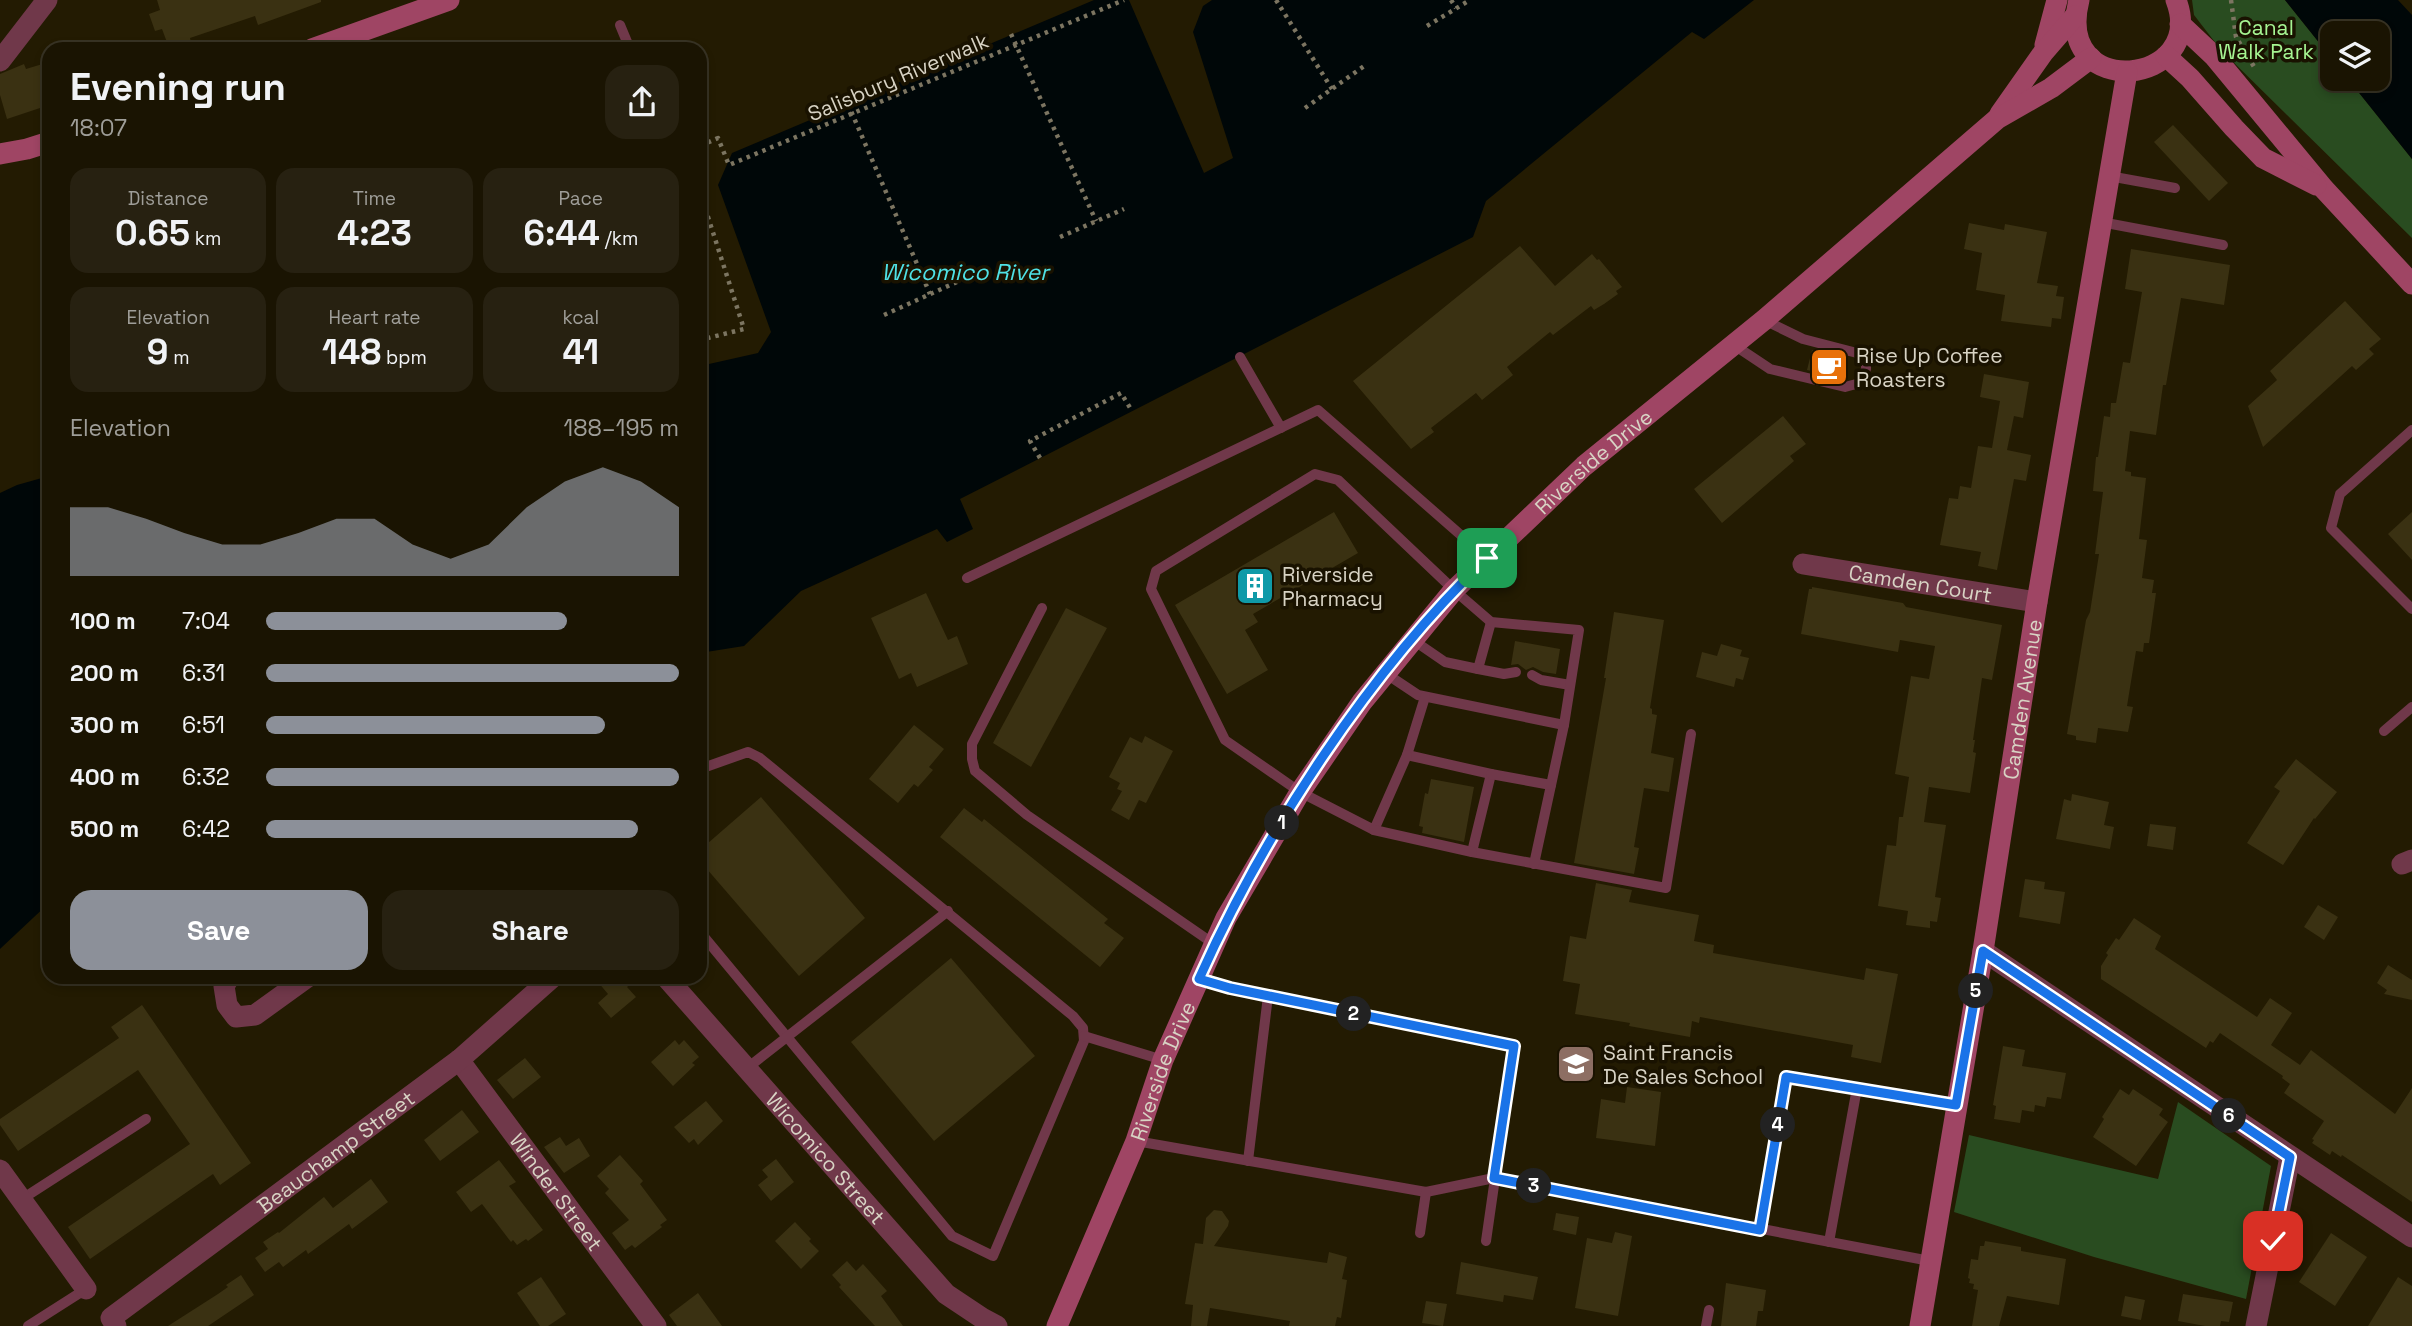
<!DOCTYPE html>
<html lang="en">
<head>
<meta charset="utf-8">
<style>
	:root { --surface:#1a1402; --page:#272111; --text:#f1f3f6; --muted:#9f9e99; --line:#383324; --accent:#8c9099 }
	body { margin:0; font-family:"Space Grotesk",sans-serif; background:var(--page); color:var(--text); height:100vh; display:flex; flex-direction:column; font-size:26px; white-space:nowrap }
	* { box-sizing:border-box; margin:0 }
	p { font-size:23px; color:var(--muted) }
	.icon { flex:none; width:38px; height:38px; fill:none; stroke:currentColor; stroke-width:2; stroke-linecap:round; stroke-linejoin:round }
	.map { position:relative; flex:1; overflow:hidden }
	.sheet { position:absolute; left:42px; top:42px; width:665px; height:942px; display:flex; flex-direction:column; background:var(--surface); border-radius:21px; box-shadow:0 4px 10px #0003,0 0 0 2px var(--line) }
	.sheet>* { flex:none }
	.controls { position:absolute; left:2320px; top:21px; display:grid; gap:14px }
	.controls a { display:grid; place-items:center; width:70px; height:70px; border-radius:14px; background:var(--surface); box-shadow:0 4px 10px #0003,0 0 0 2px var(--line); font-size:35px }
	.pin { position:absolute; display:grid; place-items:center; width:60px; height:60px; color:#fff; margin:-30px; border-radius:14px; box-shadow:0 4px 10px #0006 }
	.km { position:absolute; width:35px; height:35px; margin:-18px; border-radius:50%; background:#222; color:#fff; font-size:19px; line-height:35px; text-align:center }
	.round { display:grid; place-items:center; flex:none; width:74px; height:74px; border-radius:21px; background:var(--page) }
	.headline { display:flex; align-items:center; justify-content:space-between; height:119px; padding:0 28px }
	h1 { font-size:38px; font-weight:800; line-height:52px }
	.metrics { display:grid; grid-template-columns:repeat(3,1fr); gap:10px; height:119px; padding:7px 28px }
	.metrics div { display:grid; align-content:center; border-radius:18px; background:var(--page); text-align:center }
	.metrics b { font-size:35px; font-weight:800 }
	.metrics small { font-size:19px; font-weight:400 }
	.metrics p { font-size:19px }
	.chart { height:196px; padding:14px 28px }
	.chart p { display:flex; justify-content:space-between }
	.chart svg { width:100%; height:126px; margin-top:7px; fill:var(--accent); opacity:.7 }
	.cta { display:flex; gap:14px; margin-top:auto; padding:14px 28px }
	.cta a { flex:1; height:80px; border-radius:21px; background:var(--accent); color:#fff; font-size:28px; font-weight:800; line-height:80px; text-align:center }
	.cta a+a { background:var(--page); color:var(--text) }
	ul { padding:0 28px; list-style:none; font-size:23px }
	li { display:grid; grid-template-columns:112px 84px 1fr; align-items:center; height:52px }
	li i { height:18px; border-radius:9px; background:var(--accent) }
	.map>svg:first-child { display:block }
	.green { fill:#294c20 }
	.water { fill:#000708 }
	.building { fill:#3a3112 }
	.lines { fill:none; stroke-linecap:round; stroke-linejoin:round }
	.path { stroke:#7c7561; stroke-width:4.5; stroke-dasharray:3.5 5; stroke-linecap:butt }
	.lane { stroke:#70384a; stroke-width:10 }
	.street { stroke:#70384a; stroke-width:21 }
	.secondary { stroke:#9f4564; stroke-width:21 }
	.route-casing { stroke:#fff; stroke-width:14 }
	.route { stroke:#1a73e8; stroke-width:9 }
	.labels { text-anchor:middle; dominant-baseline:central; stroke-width:7; stroke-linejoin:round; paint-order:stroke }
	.park-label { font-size:21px; fill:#a6f592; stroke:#191200 }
	.street-label { font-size:21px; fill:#d8d3c4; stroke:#191200 }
	.poi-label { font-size:21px; fill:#d8d3c4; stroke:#191200; text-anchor:start }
	.water-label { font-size:23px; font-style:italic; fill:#4fe1e5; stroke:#191200 }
</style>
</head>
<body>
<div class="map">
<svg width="2412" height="1326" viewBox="0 0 2412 1326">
	<rect width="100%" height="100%" fill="#231b02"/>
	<!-- green -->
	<g class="green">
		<path d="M2192 0H2285L2333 60V79H2348L2412 159V238L2221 50 2194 15Z"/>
		<path d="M2178 1102 2271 1166 2246 1299 2094 1257 1954 1212 1969 1135 2158 1179Z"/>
	</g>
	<!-- water -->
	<g class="water">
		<path d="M1094 0H1129L1204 173 1233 158 1193 32 1203 6 1212 0H1754L1704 39 1692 32 1486 201 1473 237 960 499 973 529 947 542 937 529 801 591 744 646 700 653V366L758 353 771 332 718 185 732 153Z"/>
		<path d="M2285 0H2398L2412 15V159L2348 79H2378V33H2333V60Z"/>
		<path d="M49 476V903L0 949V493L17 485Z"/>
	</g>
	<!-- building -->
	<g class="building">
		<path d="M157 0H321V2L258 25 255 16 190 38 191 42 172 49 171 44 168 45 162 29 155 31 149 14 160 10Z"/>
		<path d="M49 62V105L7 119 0 95V74L24 64 26 69Z"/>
		<path d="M2173 125 2228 183 2209 201 2154 142Z"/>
		<path d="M1969 223 2004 230 2005 224 2047 232 2037 283 2058 286 2056 296 2064 297 2061 319 2052 318 2051 327 2001 321 2005 295 1976 290 1982 253 1964 249Z"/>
		<path d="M1520 246 1555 286 1592 254 1597 260 1599 259 1622 287 1616 291 1618 294 1604 304 1594 310 1591 306 1553 335 1550 332 1507 367 1513 375 1482 400 1476 393 1431 428 1434 432 1411 449 1353 381Z"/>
		<path d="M2131 249 2230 265 2224 305 2181 298 2166 385H2163L2156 435 2130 431 2125 471 2131 472V476L2146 478 2139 539 2147 540 2142 578 2154 580 2152 593H2156L2149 643H2144L2143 652 2136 651 2127 706 2133 707 2128 732 2098 728 2096 743 2076 740V736L2067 734 2086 620 2090 612 2099 554H2095L2103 492 2093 491 2096 457H2098L2104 416 2110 417 2111 403H2116L2123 362 2130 363 2142 292 2125 289Z"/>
		<path d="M2345 301 2381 339 2369 349 2374 354 2356 370 2352 366 2263 447 2248 406 2277 380 2270 371Z"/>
		<path d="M1812 350 1834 355 1829 375 1807 370Z"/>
		<path d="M1984 374 2029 382 2023 418 2014 416 2007 450 2031 455 2026 481 2014 479 1997 570 1978 566 1981 552 1940 545 1949 498 1958 499 1960 486 1971 488 1978 446 1992 448 2000 401 1980 397Z"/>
		<path d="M1783 416 1806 444 1790 456 1794 461 1722 523 1694 489Z"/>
		<path d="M1334 512 1358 553 1253 614 1258 622 1245 630 1268 670 1227 694 1175 605Z"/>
		<path d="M2412 512V560L2388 534Z"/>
		<path d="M1812 587 1903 603 1906 607 2002 625 1992 680 1982 678 1973 740H1975L1973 752 1976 753 1970 793 1929 787 1924 822 1946 825 1935 897 1941 898 1937 922 1930 921V928L1906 925 1908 911 1878 906 1887 845 1896 846 1899 817H1903L1909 777 1895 774 1911 676 1929 679 1935 646 1900 640 1898 652 1801 634 1809 589H1812Z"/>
		<path d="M926 593 948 640 957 636 968 664 917 687 911 673 899 679 871 618Z"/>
		<path d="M1066 608 1107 628 1031 767 993 743Z"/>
		<path d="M1614 612 1664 620 1650 708 1652 709V714L1657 715 1651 753 1674 758 1669 792 1644 788 1634 847 1639 848 1634 874 1574 863 1606 678H1604Z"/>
		<path d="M1515 641 1560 649 1556 674 1543 672 1533 667 1526 670 1518 664 1511 665Z"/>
		<path d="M1721 644 1742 650 1740 656 1749 658 1743 680 1736 678 1734 687 1696 677 1702 652 1717 656Z"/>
		<path d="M914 725 944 749 929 767 933 770 918 787 914 784 898 803 869 779Z"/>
		<path d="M1145 736 1173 751 1146 803 1139 800 1129 820 1111 810 1122 791 1117 789 1120 783 1109 777 1130 737 1142 743Z"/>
		<path d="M2296 759 2337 792 2315 819 2314 818 2283 865 2247 843 2280 791 2274 787Z"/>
		<path d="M1431 779 1474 787 1464 842 1422 833 1423 827 1419 826 1425 793 1428 794Z"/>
		<path d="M2072 794 2109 802 2104 825 2114 827 2110 849 2056 839 2064 799 2071 801Z"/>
		<path d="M761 797 865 918 799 976 700 861V850Z"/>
		<path d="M964 808 982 822 984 819 1108 919 1104 923 1124 938 1100 967 940 837Z"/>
		<path d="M2150 824 2176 827 2173 850 2147 846Z"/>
		<path d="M2025 879 2045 882 2044 889 2065 892 2060 924 2019 917Z"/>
		<path d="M1596 883 1632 890 1629 902 1699 915 1694 941 1714 945 1713 953 1864 980 1866 968 1898 974 1881 1063 1851 1057 1853 1045 1700 1017 1699 1023 1692 1021 1690 1037 1629 1026 1630 1023 1575 1014 1580 984 1563 981 1570 936 1586 939Z"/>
		<path d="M2318 905 2338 917 2324 940 2304 927Z"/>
		<path d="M2134 918 2161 936 2155 949 2257 1017 2270 998 2292 1013 2271 1045 2300 1065 2311 1050 2395 1114 2412 1088V1202L2342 1155 2341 1157 2332 1151 2330 1155 2312 1143 2314 1140 2312 1139 2324 1121 2284 1093 2290 1084 2282 1078 2283 1076 2220 1033 2213 1043 2210 1041 2206 1048 2101 979V966L2108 955 2106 953 2116 938 2119 940Z"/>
		<path d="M951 958 1035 1056 934 1141 851 1042Z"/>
		<path d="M2388 965 2412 980V1000L2384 994 2387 990 2377 983Z"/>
		<path d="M593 976H638L627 987 636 997 611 1018 598 1003 608 994Z"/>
		<path d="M142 1005 251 1163 220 1185 213 1174 90 1259 68 1227 190 1144 138 1070 18 1151 0 1125V1119L119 1038 111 1027Z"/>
		<path d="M675 1040 679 1045 684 1040 699 1057 692 1063 695 1065 673 1086 651 1062Z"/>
		<path d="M2003 1046 2025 1050 2022 1066 2066 1073 2061 1099 2047 1097 2045 1107 2035 1105 2034 1112 2022 1110 2020 1123 1994 1119 1996 1106 1993 1105Z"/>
		<path d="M525 1058 541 1077 513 1099 497 1080Z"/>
		<path d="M1627 1087 1661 1092 1655 1146 1596 1138 1601 1099 1625 1103Z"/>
		<path d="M2120 1089 2129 1095 2133 1089 2163 1109 2159 1115 2168 1122 2136 1166 2093 1137 2104 1119 2102 1117Z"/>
		<path d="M706 1101 723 1121 698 1145 694 1139 689 1143 674 1127Z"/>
		<path d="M462 1110 479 1132 440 1161 424 1140Z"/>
		<path d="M560 1137 566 1146 579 1138 590 1156 564 1173 544 1147Z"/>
		<path d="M620 1155 643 1181 640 1184 667 1220 660 1225 662 1227 635 1248 632 1245 625 1250 612 1233 629 1220 605 1193 609 1189 597 1176Z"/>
		<path d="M776 1159 794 1182 771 1201 758 1185 768 1177 762 1170Z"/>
		<path d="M499 1160 516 1182 509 1186 543 1230 528 1241 526 1239 517 1245 513 1240 511 1242 482 1204 471 1212 456 1192Z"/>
		<path d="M371 1179 388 1202 352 1229 349 1224 308 1254 306 1250 283 1267 279 1262 265 1272 255 1258 268 1249 263 1242 278 1232 279 1233 324 1197 333 1208Z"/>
		<path d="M1214 1210 1222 1211 1229 1221 1228 1226 1214 1246 1327 1263 1329 1252 1347 1257 1342 1279 1347 1280 1341 1318 1337 1317 1335 1326H1289L1290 1321 1210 1308 1207 1326H1191L1193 1305 1185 1304 1195 1243 1203 1244 1206 1218Z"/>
		<path d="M1556 1213 1579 1217 1576 1235 1553 1230Z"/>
		<path d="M795 1222 811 1239 809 1241 819 1251 801 1269 775 1241Z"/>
		<path d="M1615 1232 1632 1236 1618 1316 1575 1308 1587 1238 1612 1243Z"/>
		<path d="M2331 1233 2367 1257 2335 1306 2299 1282Z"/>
		<path d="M1985 1241 2021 1247V1251L2066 1259 2059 1305 2007 1296 1999 1326H1972L1978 1290 1973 1289 1974 1284 1969 1283 1970 1279 1968 1278 1971 1259 1978 1260 1980 1246H1984Z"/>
		<path d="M847 1261 856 1271 863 1264 887 1291 881 1296 903 1326H875L839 1287 841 1285 832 1275Z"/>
		<path d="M1461 1262 1538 1277 1533 1300 1504 1295 1503 1302 1456 1294Z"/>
		<path d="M241 1275 254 1295 208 1326H168L218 1294 228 1287 226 1285Z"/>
		<path d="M541 1277 566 1314 548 1326H540L517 1293Z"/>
		<path d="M2398 1277 2412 1286V1326H2368Z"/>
		<path d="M1726 1283 1766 1290 1763 1311H1758L1756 1326H1721Z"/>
		<path d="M698 1293 722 1326H677L669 1315Z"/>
		<path d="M2183 1294 2233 1302 2229 1322 2221 1321 2220 1326H2205L2178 1321Z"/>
		<path d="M2125 1296 2145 1300 2141 1320 2121 1316Z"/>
		<path d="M1426 1301 1447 1304 1443 1326 1422 1323Z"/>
	</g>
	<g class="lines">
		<!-- path -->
		<g class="path">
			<path d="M1276 0 1332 89"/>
			<path d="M1451 0 1456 8"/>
			<path d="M2231 0 2236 37 2256 70"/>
			<path d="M1427 26 1470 0"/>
			<path d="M1011 34 1096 221"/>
			<path d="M848 104 930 294"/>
			<path d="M1305 108 1367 64"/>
			<path d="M700 146 718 138 729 165 1124 0"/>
			<path d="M700 153 704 170 700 187"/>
			<path d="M700 192 744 329 700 340"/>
			<path d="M1060 237 1124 209"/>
			<path d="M884 315 970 276"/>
			<path d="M1040 458 1030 441 1121 393 1132 411"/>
		</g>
		<!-- lane -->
		<g class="lane">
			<path d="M620 25 630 49"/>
			<path d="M2109 176 2175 188"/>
			<path d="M2101 222 2223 245"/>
			<path d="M1734 345 1770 369 1845 387 1860 383 1866 369V363L1857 353 1803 339 1764 320"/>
			<path d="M1240 357 1281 428"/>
			<path d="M2412 430 2340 494 2331 528 2412 609"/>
			<path d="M967 578 1318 410 1487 558"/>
			<path d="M1042 608 972 744V759L975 771 1027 815 1214 944"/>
			<path d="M1413 640 1445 662 1478 669 1491 622"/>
			<path d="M1478 669 1504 674 1516 672"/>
			<path d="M1385 673 1418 695 1564 725"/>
			<path d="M1532 675 1541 680 1570 685"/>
			<path d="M1425 697 1407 755 1491 774 1472 852 1666 888 1691 734"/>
			<path d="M2384 731 2412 707"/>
			<path d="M1407 755 1374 830 1300 792 1225 740 1151 589 1156 571 1315 474 1338 480 1454 590 1491 622 1579 630 1564 725 1534 864"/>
			<path d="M700 769 748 752 760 758 1073 1016 1083 1028 1084 1041 993 1256 952 1236 700 932"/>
			<path d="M1491 774 1551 785"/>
			<path d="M1374 830 1472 852"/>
			<path d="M1199 979 1230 988 1514 1046 1486 1241"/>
			<path d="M1084 1036 1163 1060"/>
			<path d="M746 1069 948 911"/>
			<path d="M1136 1141 1426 1192 1494 1178 1930 1261"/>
			<path d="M1248 1161 1268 996"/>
			<path d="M22 1199 146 1119"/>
			<path d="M1760 1230 1786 1077 1957 1105"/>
			<path d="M1420 1233 1426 1192"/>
			<path d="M1829 1242 1857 1088"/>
			<path d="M28 1326 86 1289"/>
			<path d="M1706 1326 1709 1310"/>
		</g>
		<!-- street -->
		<g class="street">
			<path d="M0 61 47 0"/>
			<path id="s1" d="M1803 564 2037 602"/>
			<path d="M2402 864 2412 860"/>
			<path d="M1983 951 2412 1237"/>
			<path d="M230 976 224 986 227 1005 236 1017 255 1015 309 976"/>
			<path id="s2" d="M665 976 946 1294 982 1318 997 1326"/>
			<path id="s3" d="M459 1060 656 1326"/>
			<path d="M0 1170 86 1289"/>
			<path id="s4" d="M116 1326 111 1318 459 1060 554 976"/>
			<path d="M2256 1326 2290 1157"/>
		</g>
		<!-- secondary -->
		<g class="secondary">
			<path d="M2079 0C2053 103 2209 86 2176 0"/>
			<path d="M2180 24 2214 56 2324 189 2412 284"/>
			<path d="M2045 45 2057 0"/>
			<path d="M312 49 449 0"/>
			<path d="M2166 56 2190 78 2234 128 2263 158 2316 185"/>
			<path d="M2000 114 2043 53 2075 16"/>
			<path d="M0 154 27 149 49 142"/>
			<path id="s5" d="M1057 1326 1136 1141 1163 1060 1226 918 1300 792 1362 702 1454 590 1584 466 1764 320 1997 119 2051 88 2091 58"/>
			<path id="s6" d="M1920 1326 1983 951 2037 602 2127 72"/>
		</g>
	</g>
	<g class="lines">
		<defs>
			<path id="route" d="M1487 558C1370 670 1265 831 1199 979L1230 988 1514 1046 1494 1178 1760 1230 1786 1077 1956 1105 1983 951 2290 1157 2273 1241"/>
		</defs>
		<!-- route casing -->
		<use href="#route" class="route-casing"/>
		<!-- route -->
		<use href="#route" class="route"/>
	</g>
	<!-- icons -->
	<defs>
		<symbol id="cafe-square" viewBox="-11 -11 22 22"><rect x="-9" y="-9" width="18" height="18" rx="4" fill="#e8710a" stroke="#191200"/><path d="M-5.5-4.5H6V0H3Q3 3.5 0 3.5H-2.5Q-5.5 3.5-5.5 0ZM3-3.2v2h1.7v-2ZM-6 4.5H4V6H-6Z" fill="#fff"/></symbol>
		<symbol id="building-square" viewBox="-11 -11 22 22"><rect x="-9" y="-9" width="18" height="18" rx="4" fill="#0f9aa8" stroke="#191200"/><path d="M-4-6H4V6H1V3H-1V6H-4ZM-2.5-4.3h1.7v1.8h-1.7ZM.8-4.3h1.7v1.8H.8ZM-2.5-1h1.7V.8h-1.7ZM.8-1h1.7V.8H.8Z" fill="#fff"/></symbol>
		<symbol id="school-square" viewBox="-11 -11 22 22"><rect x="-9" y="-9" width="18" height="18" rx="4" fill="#8d6e63" stroke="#191200"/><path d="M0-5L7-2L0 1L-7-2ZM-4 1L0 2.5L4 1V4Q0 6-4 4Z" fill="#fff"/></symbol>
	</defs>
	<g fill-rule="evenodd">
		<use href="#cafe-square" x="1807" y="345" width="44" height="44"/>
		<use href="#building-square" x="1233" y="564" width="44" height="44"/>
		<use href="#school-square" x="1554" y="1042" width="44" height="44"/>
	</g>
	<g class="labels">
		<!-- park labels -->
		<g class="park-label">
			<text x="2266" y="27">Canal<tspan x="2266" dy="24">Walk Park</tspan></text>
		</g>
		<!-- street labels -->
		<g class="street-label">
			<text transform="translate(898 77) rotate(-23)">Salisbury Riverwalk</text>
			<text stroke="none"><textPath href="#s5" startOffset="1032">Riverside Drive</textPath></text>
			<text stroke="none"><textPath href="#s1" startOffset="119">Camden Court</textPath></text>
			<text stroke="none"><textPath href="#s6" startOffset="635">Camden Avenue</textPath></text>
			<text stroke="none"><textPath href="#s5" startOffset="276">Riverside Drive</textPath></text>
			<text stroke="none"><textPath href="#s4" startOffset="289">Beauchamp Street</textPath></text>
			<text stroke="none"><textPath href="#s2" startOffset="243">Wicomico Street</textPath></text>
			<text stroke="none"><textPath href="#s3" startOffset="164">Winder Street</textPath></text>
		</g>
		<!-- poi labels -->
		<g class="poi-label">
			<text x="1856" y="355">Rise Up Coffee<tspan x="1856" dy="24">Roasters</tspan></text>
			<text x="1282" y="574">Riverside<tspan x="1282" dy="24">Pharmacy</tspan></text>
			<text x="1603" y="1052">Saint Francis<tspan x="1603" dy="24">De Sales School</tspan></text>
		</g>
		<!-- water labels -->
		<g class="water-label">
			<text x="965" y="272">Wicomico River</text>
		</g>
	</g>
</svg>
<div class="controls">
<a><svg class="icon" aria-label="layers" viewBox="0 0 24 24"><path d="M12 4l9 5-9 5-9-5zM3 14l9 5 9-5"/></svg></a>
</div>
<div class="pin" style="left:1487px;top:558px;background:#1e9e55"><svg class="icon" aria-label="arrive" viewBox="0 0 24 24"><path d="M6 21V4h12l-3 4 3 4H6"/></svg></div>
<div class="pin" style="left:2273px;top:1241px;background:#d93025"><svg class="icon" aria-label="check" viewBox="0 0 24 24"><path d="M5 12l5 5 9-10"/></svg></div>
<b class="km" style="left:1282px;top:823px">1</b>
<b class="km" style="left:1354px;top:1014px">2</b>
<b class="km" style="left:1534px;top:1186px">3</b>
<b class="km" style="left:1778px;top:1125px">4</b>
<b class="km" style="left:1976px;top:991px">5</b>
<b class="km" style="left:2229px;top:1116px">6</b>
<section class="sheet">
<div class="headline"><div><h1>Evening run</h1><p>18:07</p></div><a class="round"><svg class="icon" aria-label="share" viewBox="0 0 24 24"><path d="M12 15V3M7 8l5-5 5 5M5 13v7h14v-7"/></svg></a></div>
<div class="metrics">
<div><p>Distance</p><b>0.65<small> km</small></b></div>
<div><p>Time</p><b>4:23</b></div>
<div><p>Pace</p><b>6:44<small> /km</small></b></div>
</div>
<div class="metrics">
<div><p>Elevation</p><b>9<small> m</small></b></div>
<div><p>Heart rate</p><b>148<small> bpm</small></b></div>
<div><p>kcal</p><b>41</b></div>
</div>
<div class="chart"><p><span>Elevation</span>188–195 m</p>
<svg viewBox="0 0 160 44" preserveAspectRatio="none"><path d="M0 44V20L10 20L20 24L30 29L40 33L50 33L60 29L70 24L80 24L90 33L100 38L110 33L120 20L130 11L140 6L150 11L160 20V44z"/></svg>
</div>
<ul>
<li><b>100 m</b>7:04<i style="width:73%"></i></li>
<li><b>200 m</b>6:31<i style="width:100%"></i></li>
<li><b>300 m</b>6:51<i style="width:82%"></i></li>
<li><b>400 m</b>6:32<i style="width:100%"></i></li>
<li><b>500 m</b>6:42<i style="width:90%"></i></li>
</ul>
<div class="cta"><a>Save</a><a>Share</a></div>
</section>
</div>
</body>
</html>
